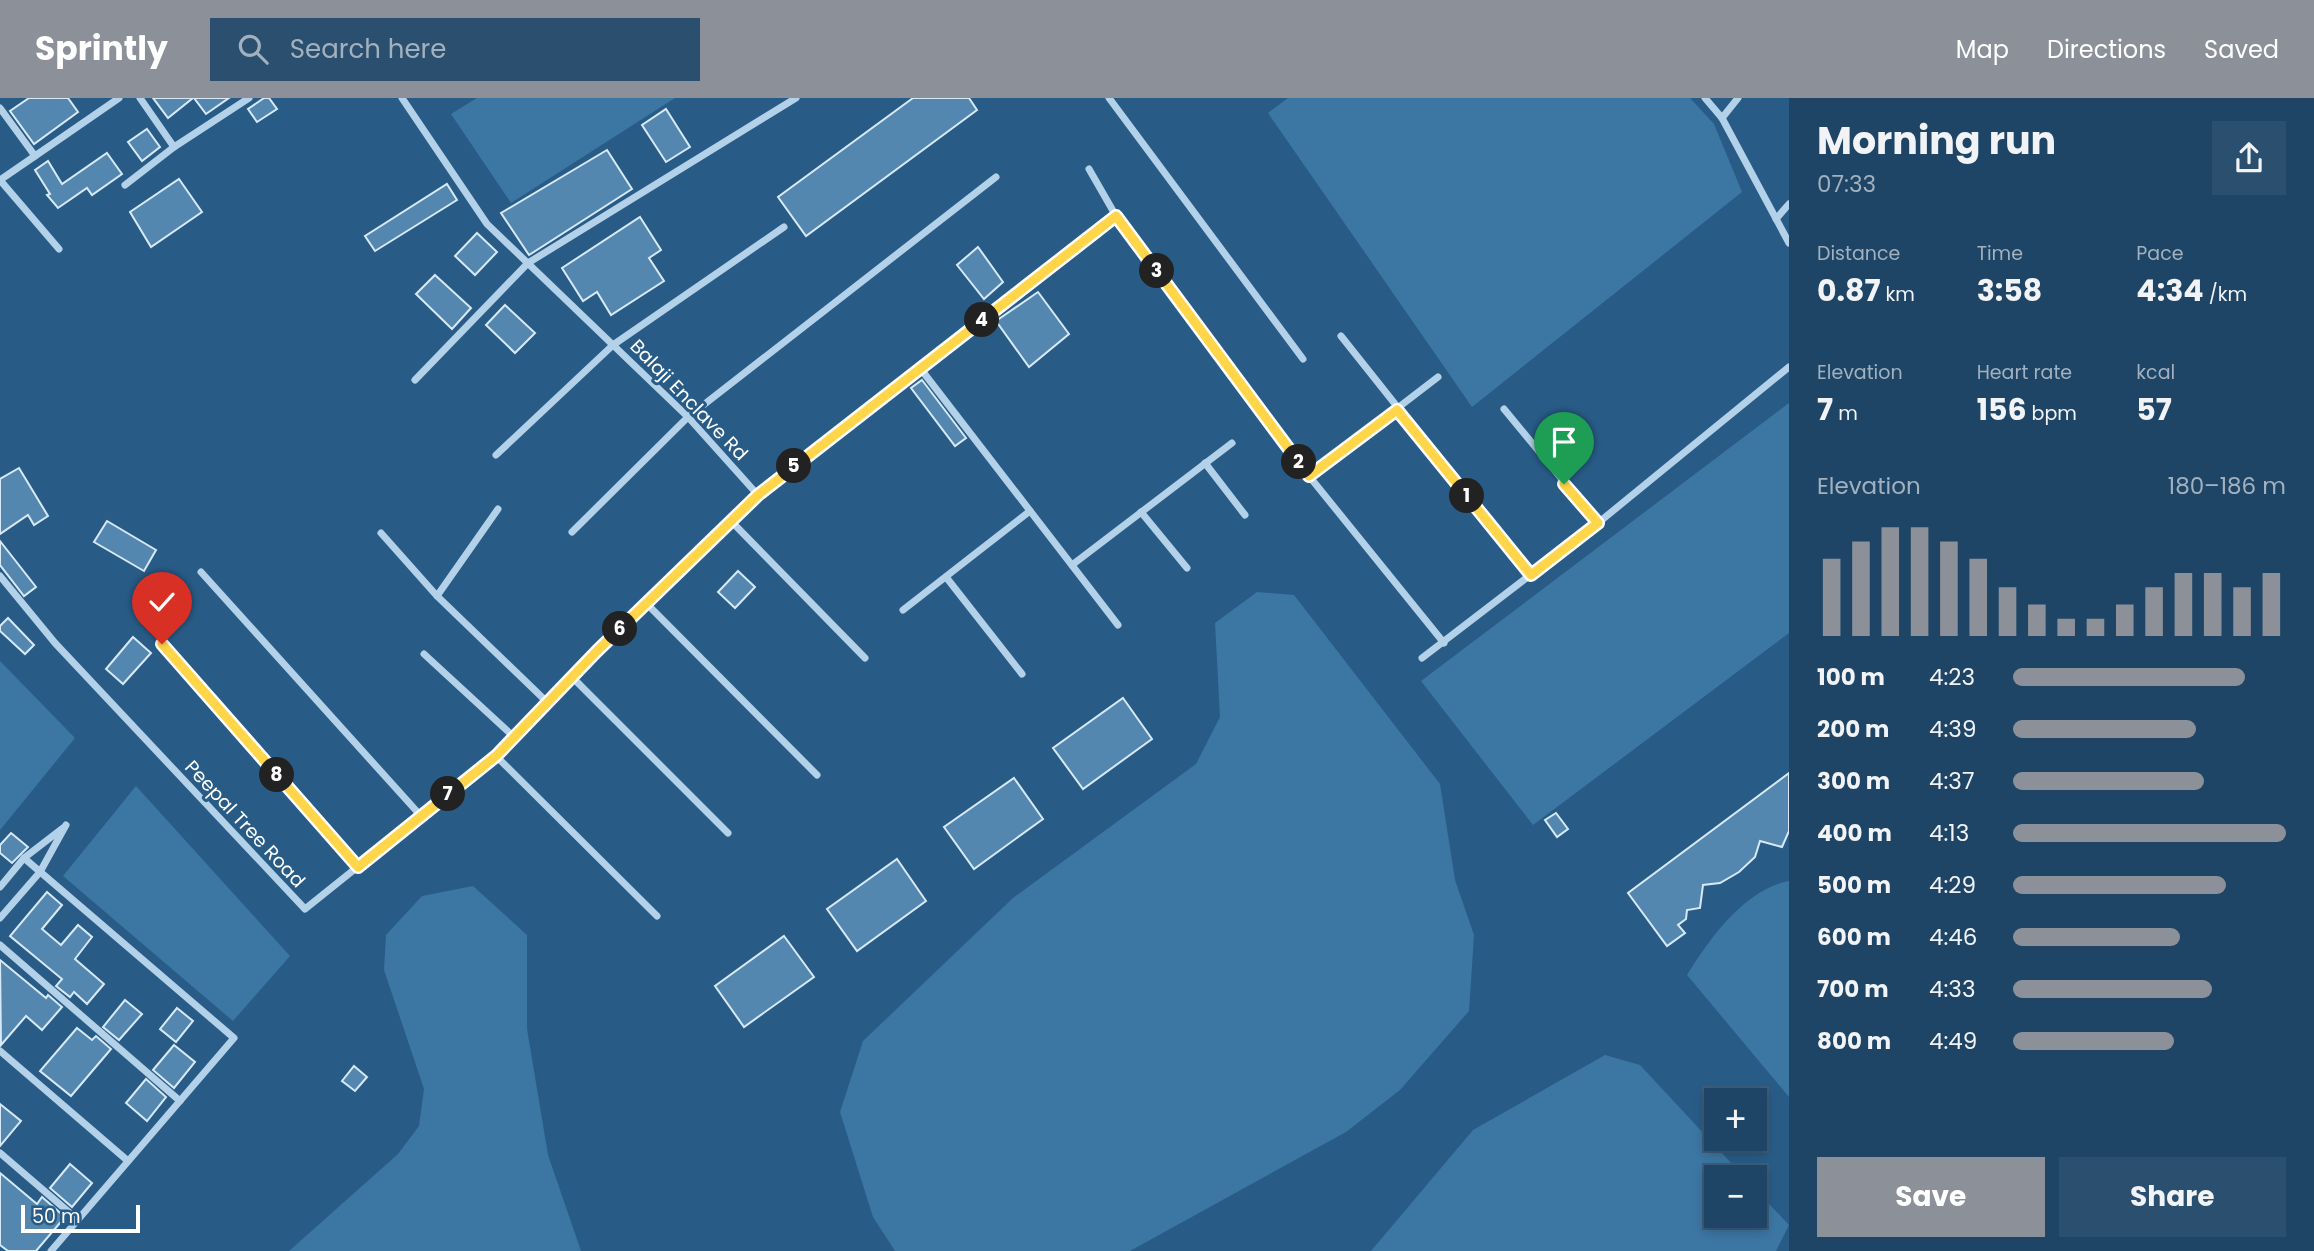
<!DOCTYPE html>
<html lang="en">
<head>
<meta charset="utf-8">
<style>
	:root { --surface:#1e4565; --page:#2b4f6e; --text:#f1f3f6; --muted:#a1b1bf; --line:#3c5d79; --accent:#8c9099 }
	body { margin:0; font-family:Poppins,sans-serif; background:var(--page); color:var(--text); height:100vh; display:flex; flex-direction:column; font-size:26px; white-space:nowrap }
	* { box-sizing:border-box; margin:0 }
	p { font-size:23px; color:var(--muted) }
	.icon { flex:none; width:38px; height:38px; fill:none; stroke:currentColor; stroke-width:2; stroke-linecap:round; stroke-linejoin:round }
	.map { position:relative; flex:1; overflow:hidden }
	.panel { display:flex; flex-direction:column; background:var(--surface); width:525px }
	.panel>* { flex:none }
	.fabs { position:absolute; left:1704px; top:990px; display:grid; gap:14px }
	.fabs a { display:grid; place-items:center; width:63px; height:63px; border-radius:0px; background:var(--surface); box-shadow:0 4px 10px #0003,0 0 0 2px var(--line); font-size:35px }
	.scale { position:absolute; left:21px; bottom:18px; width:119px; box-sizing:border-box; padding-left:7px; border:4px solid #fff; border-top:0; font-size:19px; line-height:24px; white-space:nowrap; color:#fff; -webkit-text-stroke:5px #285c87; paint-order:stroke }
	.pin { position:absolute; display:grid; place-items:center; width:60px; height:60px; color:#fff; margin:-72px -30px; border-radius:50% 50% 50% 0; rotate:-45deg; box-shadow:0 0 7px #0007 }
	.pin .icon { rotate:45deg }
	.km { position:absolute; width:35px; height:35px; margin:-18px; border-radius:50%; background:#222; color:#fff; font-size:19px; line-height:35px; text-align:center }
	.round { display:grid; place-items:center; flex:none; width:74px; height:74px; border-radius:0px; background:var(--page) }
	.headline { display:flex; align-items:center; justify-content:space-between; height:119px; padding:0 28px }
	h1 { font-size:38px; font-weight:700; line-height:52px }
	.metrics { display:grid; grid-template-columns:repeat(3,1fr); gap:10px; height:119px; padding:7px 28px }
	.metrics div { display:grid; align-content:center }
	.metrics b { font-size:30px; font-weight:700 }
	.metrics small { font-size:19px; font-weight:400 }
	.metrics p { font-size:19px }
	.chart { height:196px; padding:14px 28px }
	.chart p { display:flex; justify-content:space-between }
	.chart svg { width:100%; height:126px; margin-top:7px; stroke:var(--accent); stroke-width:6 }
	.button { display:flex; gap:14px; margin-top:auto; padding:14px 28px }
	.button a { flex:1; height:80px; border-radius:0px; background:var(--accent); color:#fff; font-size:28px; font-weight:700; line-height:80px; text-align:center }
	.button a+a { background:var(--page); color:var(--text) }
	ul { padding:0 28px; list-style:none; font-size:23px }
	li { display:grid; grid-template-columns:112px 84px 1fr; align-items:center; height:52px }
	li i { height:18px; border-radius:9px; background:var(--accent) }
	header { display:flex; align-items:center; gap:42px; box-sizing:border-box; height:98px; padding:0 35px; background:var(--accent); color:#fff }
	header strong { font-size:33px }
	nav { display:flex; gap:38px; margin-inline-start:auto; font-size:24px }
	.search { width:490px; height:63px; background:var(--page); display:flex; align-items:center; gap:18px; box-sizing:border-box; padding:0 24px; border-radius:0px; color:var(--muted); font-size:26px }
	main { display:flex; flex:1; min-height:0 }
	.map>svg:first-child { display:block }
	.green { fill:#3c76a3 }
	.building { fill:#5487b0; stroke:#d7e9f6; stroke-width:2 }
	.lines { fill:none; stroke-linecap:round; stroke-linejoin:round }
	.minor { stroke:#b3d1e8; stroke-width:7 }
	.route-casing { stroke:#fff; stroke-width:14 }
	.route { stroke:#ffd54a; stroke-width:9 }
	.labels { text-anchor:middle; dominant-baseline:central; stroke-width:6; stroke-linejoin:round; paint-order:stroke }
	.street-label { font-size:19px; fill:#fff; stroke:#285c87 }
</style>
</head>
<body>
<header>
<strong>Sprintly</strong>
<div class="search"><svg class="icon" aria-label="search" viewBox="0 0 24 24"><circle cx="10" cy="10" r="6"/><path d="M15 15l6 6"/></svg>Search here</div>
<nav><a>Map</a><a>Directions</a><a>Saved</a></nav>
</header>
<main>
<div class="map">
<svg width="1789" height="1153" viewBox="0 0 1789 1153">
	<rect width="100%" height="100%" fill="#285c87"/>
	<!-- green -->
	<g class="green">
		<path d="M477 0H675L511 105 451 16Z"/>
		<path d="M1288 0H1690L1714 26 1742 94 1472 309 1268 15Z"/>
		<path d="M1789 305V535L1533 727 1421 583Z"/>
		<path d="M1257 494 1294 497 1440 686 1455 782 1474 837 1469 913 1400 992 1346 1034 1130 1153H895L873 1119 840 1014 863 943 1013 800 1196 666 1220 619 1215 525Z"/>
		<path d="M0 563 75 640 0 732Z"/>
		<path d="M136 688 290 858 233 923 63 778Z"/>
		<path d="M1789 783V999L1687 877C1709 841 1745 791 1789 783Z"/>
		<path d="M473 788 527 837V931L548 1057 581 1153H289L398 1056 419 1028 424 991 384 872 386 837 422 798Z"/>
		<path d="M1605 957 1640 967 1745 1080H1717V1118H1755V1091L1789 1127 1776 1153H1371L1473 1032Z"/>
	</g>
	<!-- building -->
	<g class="building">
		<path d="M29 0H68L78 14 34 46 10 13Z"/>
		<path d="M153 0H193L168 20Z"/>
		<path d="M194 0H229L206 16Z"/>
		<path d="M264 0H269L277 11 257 24 248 11Z"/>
		<path d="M913 0H969L977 12 806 138 778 99Z"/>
		<path d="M666 11 690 49 666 64 642 27Z"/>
		<path d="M147 31 160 49 142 63 128 44Z"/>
		<path d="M607 52 632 91 529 157 501 115Z"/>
		<path d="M107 55 122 76 92 97 87 90 58 110 47 97 50 96 35 72 48 63 62 86Z"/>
		<path d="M179 81 202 114 151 149 130 114Z"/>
		<path d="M447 86 457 102 375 153 365 138Z"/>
		<path d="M640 119 661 152 649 160 664 183 611 217 597 194 583 203 562 170Z"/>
		<path d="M477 135 497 154 475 177 455 158Z"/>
		<path d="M978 149 1003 184 984 201 957 167Z"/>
		<path d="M435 177 471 210 452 231 416 196Z"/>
		<path d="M1038 194 1069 236 1029 269 996 223Z"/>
		<path d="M505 207 535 235 515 255 486 227Z"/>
		<path d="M922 282 966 340 955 348 911 290Z"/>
		<path d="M19 370 48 418 34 427 28 417 0 436V381Z"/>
		<path d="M107 423 156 452 144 473 94 444Z"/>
		<path d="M0 443 36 489 24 498 0 467Z"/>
		<path d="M738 473 755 489 735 510 718 494Z"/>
		<path d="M8 520 34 547 25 556 0 533V528Z"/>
		<path d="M133 539 151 555 123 586 106 571Z"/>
		<path d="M1123 600 1152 641 1083 691 1053 650Z"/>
		<path d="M1789 675V733L1782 749 1760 743 1755 759 1739 774 1720 785 1703 787 1700 810 1687 812 1686 821 1678 827 1685 835 1667 848 1628 795Z"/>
		<path d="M1014 680 1043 721 974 771 944 729Z"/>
		<path d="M1556 715 1568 731 1557 739 1545 722Z"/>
		<path d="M11 735 28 749 12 765 0 755V747Z"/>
		<path d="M897 761 926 803 857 853 827 811Z"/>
		<path d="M47 794 62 807 42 831 61 847 78 827 92 839 75 861 104 886 87 906 74 894 70 899 56 888 62 881 10 838Z"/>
		<path d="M784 838 814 879 744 929 715 888Z"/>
		<path d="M0 862 46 900 48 897 62 909 42 932 26 918 1 947Z"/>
		<path d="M125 902 142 916 119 942 103 929Z"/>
		<path d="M177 910 193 923 176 944 160 931Z"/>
		<path d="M77 930 92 942 96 938 111 951 71 998 40 973Z"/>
		<path d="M174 947 195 964 174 990 153 972Z"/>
		<path d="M354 968 367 979 355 993 342 983Z"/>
		<path d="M146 981 166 999 147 1023 126 1005Z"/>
		<path d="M0 1006 21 1023 0 1048Z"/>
		<path d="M70 1066 92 1085 72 1109 50 1090Z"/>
		<path d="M0 1075 37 1106 42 1099 65 1119 36 1153H8L0 1147Z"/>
	</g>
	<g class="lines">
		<!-- minor -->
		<g class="minor">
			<path d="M140 0 174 49 249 0"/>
			<path d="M402 0 487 126 688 319 757 396 598 553 496 658 657 818"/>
			<path d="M1109 0 1303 261"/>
			<path d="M1705 0 1722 20 1789 145"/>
			<path d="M0 10 35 58 119 0"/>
			<path d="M1722 20 1738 0"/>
			<path d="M35 58 0 82 59 151"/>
			<path d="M1089 71 1116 118 1309 378 1438 279"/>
			<path d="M125 87 174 49"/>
			<path d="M1776 121 1789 106"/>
			<path d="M1341 238 1531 477"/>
			<path d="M920 270 1118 527"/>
			<path d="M415 282 528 165 796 0"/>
			<path d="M1504 311 1598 425"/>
			<path d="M496 357 613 247 784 129"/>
			<path d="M1205 365 1245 417"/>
			<path d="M1309 378 1444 545"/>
			<path d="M757 396 1116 118"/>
			<path d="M498 411 437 498 547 604"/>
			<path d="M1141 414 1187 470"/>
			<path d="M731 423 865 560"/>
			<path d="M572 434 688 319 996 79"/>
			<path d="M381 435 437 498"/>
			<path d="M1072 467 1232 345"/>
			<path d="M201 474 421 718"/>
			<path d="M0 478 55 545 305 811 496 658"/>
			<path d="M946 479 1022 576"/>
			<path d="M646 505 817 677"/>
			<path d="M903 512 1030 413"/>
			<path d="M162 546 358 769"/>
			<path d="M424 556 514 639"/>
			<path d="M1422 560 1598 425 1789 269"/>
			<path d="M572 579 728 735"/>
			<path d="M24 760 234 940 51 1153"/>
			<path d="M0 789 24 760 63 730"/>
			<path d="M0 820 40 774 66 727"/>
			<path d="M0 847 180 1003"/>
			<path d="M0 953 128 1063"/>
			<path d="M0 1055 78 1122"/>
		</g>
	</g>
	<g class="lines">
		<defs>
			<path id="route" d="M162 546 358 769 496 658 597 553 758 397 1116 118 1309 378 1397 312 1531 477 1598 425 1564 386"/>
		</defs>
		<!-- route casing -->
		<use href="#route" class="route-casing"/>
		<!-- route -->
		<use href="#route" class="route"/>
	</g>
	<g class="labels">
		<!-- street labels -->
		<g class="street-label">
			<text transform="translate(689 302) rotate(46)">Balaji Enclave Rd</text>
			<text transform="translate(245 726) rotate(47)">Peepal Tree Road</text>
		</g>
	</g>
</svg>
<div class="fabs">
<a>+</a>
<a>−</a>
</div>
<div class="scale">50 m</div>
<div class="pin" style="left:1564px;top:386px;background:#1e9e55"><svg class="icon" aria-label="arrive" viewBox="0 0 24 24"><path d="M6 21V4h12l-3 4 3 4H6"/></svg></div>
<div class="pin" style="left:162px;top:546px;background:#d93025"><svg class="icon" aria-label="check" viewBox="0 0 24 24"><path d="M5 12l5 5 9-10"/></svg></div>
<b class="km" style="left:1467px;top:398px">1</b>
<b class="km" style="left:1299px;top:364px">2</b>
<b class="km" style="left:1157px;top:173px">3</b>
<b class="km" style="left:982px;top:222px">4</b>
<b class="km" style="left:794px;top:368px">5</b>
<b class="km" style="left:620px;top:531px">6</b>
<b class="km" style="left:448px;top:696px">7</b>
<b class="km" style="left:277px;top:677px">8</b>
</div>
<section class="panel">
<div class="headline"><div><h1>Morning run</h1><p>07:33</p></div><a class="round"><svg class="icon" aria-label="share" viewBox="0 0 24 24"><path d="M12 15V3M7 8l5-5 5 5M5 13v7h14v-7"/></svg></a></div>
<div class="metrics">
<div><p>Distance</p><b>0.87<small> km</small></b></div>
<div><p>Time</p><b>3:58</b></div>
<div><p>Pace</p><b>4:34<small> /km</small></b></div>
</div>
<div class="metrics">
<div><p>Elevation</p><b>7<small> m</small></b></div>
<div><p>Heart rate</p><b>156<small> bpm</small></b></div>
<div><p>kcal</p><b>57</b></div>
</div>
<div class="chart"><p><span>Elevation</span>180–186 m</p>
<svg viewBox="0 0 160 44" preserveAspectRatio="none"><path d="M5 44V17M15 44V11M25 44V6M35 44V6M45 44V11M55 44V17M65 44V27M75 44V33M85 44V38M95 44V38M105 44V33M115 44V27M125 44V22M135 44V22M145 44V27M155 44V22"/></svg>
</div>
<ul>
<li><b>100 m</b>4:23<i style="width:85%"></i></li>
<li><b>200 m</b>4:39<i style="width:67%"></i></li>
<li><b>300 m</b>4:37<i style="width:70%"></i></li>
<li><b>400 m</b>4:13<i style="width:100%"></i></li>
<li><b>500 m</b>4:29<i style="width:78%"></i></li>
<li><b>600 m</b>4:46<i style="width:61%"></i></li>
<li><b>700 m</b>4:33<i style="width:73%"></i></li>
<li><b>800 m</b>4:49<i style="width:59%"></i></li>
</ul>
<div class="button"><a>Save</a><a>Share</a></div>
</section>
</main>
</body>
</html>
